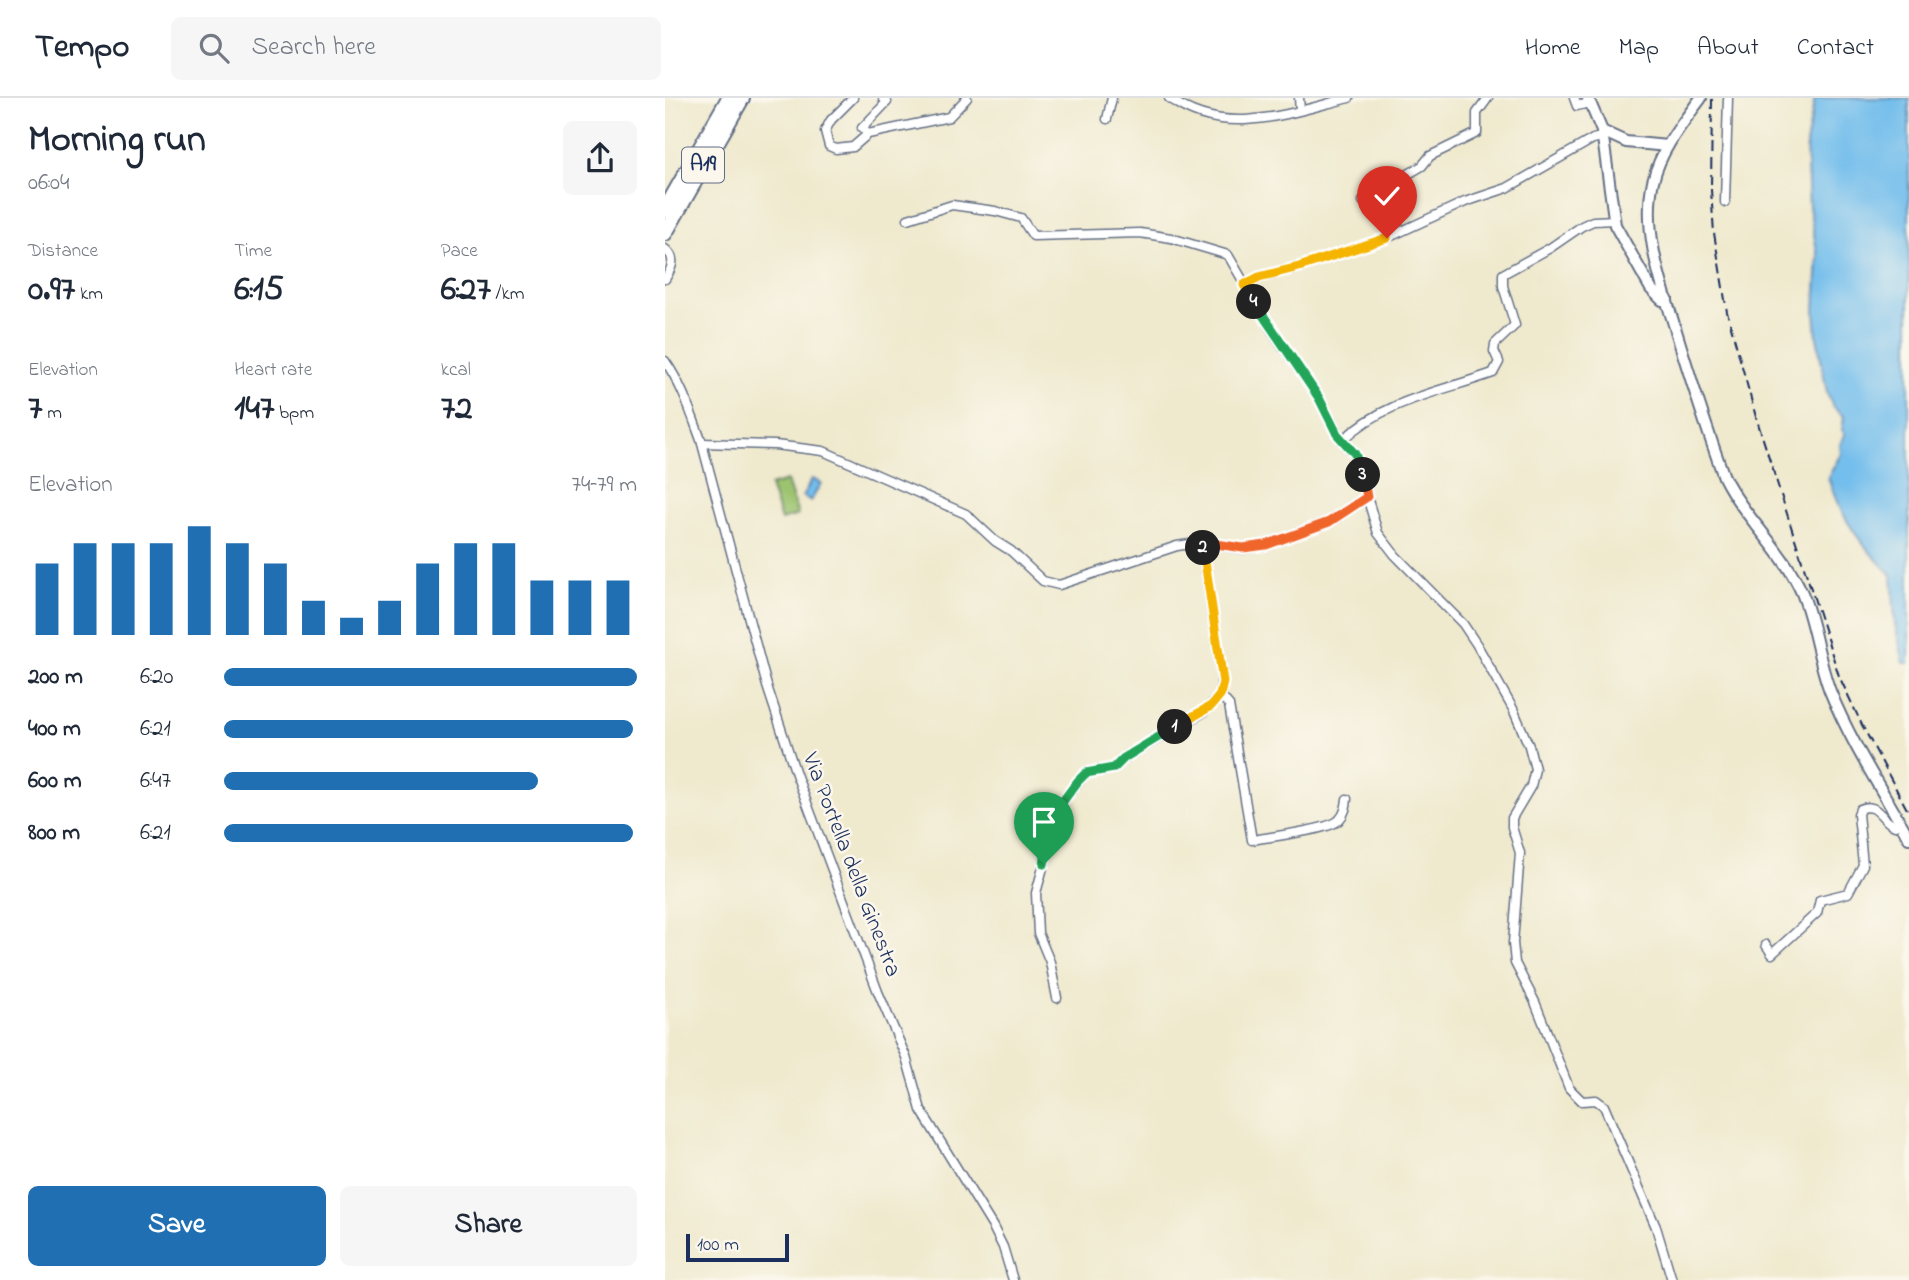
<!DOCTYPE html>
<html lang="en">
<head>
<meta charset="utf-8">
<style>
	:root { --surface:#fff; --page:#f6f6f7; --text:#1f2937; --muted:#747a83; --line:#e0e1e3; --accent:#1f6fb2 }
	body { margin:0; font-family:"Indie Flower",sans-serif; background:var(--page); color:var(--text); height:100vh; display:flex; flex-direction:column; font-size:26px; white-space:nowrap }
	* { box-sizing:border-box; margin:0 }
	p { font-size:23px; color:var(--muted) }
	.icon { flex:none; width:38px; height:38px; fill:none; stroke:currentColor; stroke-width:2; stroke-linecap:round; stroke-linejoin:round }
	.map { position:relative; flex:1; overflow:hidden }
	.details { display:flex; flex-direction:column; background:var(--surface); width:665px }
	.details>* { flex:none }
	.scale { position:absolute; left:21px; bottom:18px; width:103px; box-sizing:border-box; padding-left:7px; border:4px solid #1b2f5e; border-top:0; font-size:19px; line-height:24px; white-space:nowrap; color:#1b2f5e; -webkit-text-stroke:5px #fbf7ec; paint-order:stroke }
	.pin { position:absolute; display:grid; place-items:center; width:60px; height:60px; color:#fff; margin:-72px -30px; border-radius:50% 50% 50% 0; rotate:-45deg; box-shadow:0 0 7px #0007 }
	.pin .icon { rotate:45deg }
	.km { position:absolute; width:35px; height:35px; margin:-18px; border-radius:50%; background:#222; color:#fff; font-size:19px; line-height:35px; text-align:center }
	.round { display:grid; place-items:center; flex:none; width:74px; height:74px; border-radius:10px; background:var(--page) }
	.overview { display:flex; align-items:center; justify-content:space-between; height:119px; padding:0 28px }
	h1 { font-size:38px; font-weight:800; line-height:52px }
	.figures { display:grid; grid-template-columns:repeat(3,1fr); gap:10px; height:119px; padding:7px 28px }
	.figures div { display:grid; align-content:center }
	.figures b { font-size:35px; font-weight:800 }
	.figures small { font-size:19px; font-weight:400 }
	.figures p { font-size:19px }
	.chart { height:196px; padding:14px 28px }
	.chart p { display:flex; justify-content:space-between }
	.chart svg { width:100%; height:126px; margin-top:7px; stroke:var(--accent); stroke-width:6 }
	.action { display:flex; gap:14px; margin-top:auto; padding:14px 28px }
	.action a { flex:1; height:80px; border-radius:10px; background:var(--accent); color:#fff; font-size:28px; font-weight:800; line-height:80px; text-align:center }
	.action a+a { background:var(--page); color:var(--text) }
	ul { padding:0 28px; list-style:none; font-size:23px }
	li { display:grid; grid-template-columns:112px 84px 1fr; align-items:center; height:52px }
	li i { height:18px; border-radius:9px; background:var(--accent) }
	header { display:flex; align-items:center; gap:42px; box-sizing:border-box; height:98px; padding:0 35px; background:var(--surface); border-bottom:2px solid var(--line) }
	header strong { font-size:33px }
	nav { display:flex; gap:38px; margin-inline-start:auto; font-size:24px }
	.search { width:490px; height:63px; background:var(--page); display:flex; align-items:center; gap:18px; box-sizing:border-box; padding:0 24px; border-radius:10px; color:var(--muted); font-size:26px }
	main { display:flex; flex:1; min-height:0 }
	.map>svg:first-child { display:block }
	.green { fill:#9cc36e; stroke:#5c7966; stroke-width:2 }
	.water { fill:#73beec; stroke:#4776a5; stroke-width:2 }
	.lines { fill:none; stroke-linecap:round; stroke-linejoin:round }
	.street-casing { stroke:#657085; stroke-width:11 }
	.secondary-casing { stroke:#657085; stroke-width:14 }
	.highway-casing { stroke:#657085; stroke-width:18 }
	.street { stroke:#fff; stroke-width:8 }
	.secondary { stroke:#fff; stroke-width:10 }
	.highway { stroke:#fff; stroke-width:14 }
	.rail { stroke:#1b2f5e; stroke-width:2; stroke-dasharray:10 5; stroke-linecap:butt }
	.split-1-casing { stroke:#fff; stroke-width:14 }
	.split-2-casing { stroke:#fff; stroke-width:14 }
	.split-3-casing { stroke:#fff; stroke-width:14 }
	.split-4-casing { stroke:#fff; stroke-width:14 }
	.split-5-casing { stroke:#fff; stroke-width:14 }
	.split-1 { stroke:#22a559; stroke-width:9 }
	.split-2 { stroke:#f5b400; stroke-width:9 }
	.split-3 { stroke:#f0652b; stroke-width:9 }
	.split-4 { stroke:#22a559; stroke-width:9 }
	.split-5 { stroke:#f5b400; stroke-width:9 }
	.labels { text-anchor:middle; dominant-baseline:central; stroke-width:5; stroke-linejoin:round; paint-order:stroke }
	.shield { fill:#fbf7ec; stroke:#5e6b89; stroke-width:2 }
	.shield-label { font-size:21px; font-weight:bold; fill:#1b2f5e }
	.street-label { font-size:23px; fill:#1b2f5e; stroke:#fbf7ec }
</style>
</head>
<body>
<header>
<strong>Tempo</strong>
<div class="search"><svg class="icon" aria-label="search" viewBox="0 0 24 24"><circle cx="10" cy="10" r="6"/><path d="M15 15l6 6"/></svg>Search here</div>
<nav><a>Home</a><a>Map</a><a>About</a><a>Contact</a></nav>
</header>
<main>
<section class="details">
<div class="overview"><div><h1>Morning run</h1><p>06:04</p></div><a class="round"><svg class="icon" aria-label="share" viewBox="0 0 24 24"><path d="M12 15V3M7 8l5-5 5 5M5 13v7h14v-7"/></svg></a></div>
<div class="figures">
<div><p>Distance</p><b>0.97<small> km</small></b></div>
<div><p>Time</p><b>6:15</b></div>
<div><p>Pace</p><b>6:27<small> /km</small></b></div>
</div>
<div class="figures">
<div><p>Elevation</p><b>7<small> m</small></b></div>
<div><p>Heart rate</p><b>147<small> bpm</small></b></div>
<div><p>kcal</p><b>72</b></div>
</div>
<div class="chart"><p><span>Elevation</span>74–79 m</p>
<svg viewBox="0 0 160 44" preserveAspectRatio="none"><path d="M5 44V19M15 44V12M25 44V12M35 44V12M45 44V6M55 44V12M65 44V19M75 44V32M85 44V38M95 44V32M105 44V19M115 44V12M125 44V12M135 44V25M145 44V25M155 44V25"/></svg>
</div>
<ul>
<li><b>200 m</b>6:20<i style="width:100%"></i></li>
<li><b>400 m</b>6:21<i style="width:99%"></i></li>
<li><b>600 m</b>6:47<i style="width:76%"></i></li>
<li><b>800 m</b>6:21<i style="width:99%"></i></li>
</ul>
<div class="action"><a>Save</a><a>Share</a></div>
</section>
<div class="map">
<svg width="1244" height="1182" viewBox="0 0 1244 1182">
	<rect width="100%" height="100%" fill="#fbf7ec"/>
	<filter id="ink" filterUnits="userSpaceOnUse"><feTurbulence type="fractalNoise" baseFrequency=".0143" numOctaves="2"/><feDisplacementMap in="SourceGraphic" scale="14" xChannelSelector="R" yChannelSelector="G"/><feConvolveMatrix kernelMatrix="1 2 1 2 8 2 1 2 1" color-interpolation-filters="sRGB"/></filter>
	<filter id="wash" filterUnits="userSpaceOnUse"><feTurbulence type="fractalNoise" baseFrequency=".00686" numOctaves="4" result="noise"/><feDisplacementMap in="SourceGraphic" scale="28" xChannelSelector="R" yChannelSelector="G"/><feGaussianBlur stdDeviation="1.57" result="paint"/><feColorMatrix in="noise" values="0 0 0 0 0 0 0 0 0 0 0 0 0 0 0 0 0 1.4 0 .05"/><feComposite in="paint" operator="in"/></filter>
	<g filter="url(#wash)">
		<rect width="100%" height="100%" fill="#efe9cd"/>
		<!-- green -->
		<path class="green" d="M122 383 133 417 116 422 105 388Z"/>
		<!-- water -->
		<g class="water">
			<path d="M1150 0H1244V565H1239L1230 526 1227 477C1198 450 1174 418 1163 379L1176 356 1175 347 1180 336 1177 332 1179 319 1168 309 1162 295 1152 239 1150 213 1153 158 1144 109 1141 46Z"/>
			<path d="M147 381 156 385 146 403 138 398Z"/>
		</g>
	</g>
	<g filter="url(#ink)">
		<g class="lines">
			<defs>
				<g id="street">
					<path d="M188 0 166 22 160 33 164 48 171 51 188 49 203 36 284 19 302 0"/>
					<path d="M504 0C559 41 624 15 684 0"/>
					<path d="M634 0 635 12"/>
					<path d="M909 0 912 8 925 5"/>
					<path d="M442 21 447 0"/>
					<path d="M203 36 197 30 222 4 218 0"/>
					<path d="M698 103 723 93 728 85 757 68 765 58 812 35V15L823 0"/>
					<path d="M1060 104 1063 0"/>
					<path d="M243 121 287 107 330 113 356 120 368 138 475 135 506 140 563 157 606 231 654 300 672 336 690 357 701 384 702 399 713 435 730 457 798 526 812 547 848 611 864 648 870 671 866 688 847 720V729L855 755 848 845 850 865 870 904 904 990 917 1003 931 1002 939 1008 991 1129 1007 1182"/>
					<path d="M0 151C12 160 7 170 0 181"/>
					<path d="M579 187 594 179 634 169 722 140 800 104 842 90 928 41 936 39"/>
					<path d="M0 263C17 287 26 315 36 342L102 588 131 676 213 894 241 959 256 1012 328 1129 338 1149 348 1182"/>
					<path d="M678 342C720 302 775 294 828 275L834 264 829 253 830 246 850 227 838 188V176L885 150 917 128 928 123 950 122"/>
					<path d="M37 345 110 347 158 353 301 416 330 443 346 453 378 483 394 487 512 448 538 444 578 451 601 447 664 424 702 399"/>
					<path d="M538 444V455L557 579 555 597 564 607 587 742C603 739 665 732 674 722 680 716 681 709 682 701"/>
					<path d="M1101 847 1107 856 1152 815 1155 802 1183 795 1198 767 1193 716 1195 711C1213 703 1216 723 1230 728L1235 725"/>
					<path d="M392 900 385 864 373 835 371 795 379 766 384 732 398 703 421 675 449 670 459 660 539 614 555 597"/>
				</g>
				<g id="secondary">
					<path d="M923 0 937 33 950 127 986 191 997 202 1002 201"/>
					<path d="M1036 0C1017 26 996 51 988 83 976 137 1000 195 1015 246 1029 291 1043 335 1059 379 1080 421 1119 453 1137 495 1150 527 1153 562 1165 593 1186 645 1217 692 1244 740"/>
					<path d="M937 33 961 44 1002 48"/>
				</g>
				<g id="highway">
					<path d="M0 112 64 0"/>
					<path d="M0 135 77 0"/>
				</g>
			</defs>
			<!-- street casing -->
			<use href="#street" class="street-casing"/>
			<!-- secondary casing -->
			<use href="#secondary" class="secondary-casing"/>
			<!-- highway casing -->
			<use href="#highway" class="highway-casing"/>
			<!-- street -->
			<use href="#street" class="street"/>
			<!-- secondary -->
			<use href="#secondary" class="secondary"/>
			<!-- highway -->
			<use href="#highway" class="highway"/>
			<!-- rail -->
			<path class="rail" d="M1047 1 1046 92 1049 135 1062 214 1091 319 1174 578 1197 627 1244 715"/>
		</g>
	</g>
	<g class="lines" filter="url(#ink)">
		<defs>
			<path id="split-1" d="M379 766 384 732 398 703 413 683 421 675 449 670 459 660 510 629"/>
			<path id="split-2" d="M510 629 546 608 555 597 558 584 538 450"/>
			<path id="split-3" d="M538 450V444L578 450 601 447 664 424 702 399 698 377"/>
			<path id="split-4" d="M589 204 654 300 672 336 690 356 698 377"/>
			<path id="split-5" d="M589 204 579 187 594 179 634 169 722 140"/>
		</defs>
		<!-- split-1 casing -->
		<use href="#split-1" class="split-1-casing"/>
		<!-- split-2 casing -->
		<use href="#split-2" class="split-2-casing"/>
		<!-- split-3 casing -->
		<use href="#split-3" class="split-3-casing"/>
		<!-- split-4 casing -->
		<use href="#split-4" class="split-4-casing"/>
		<!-- split-5 casing -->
		<use href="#split-5" class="split-5-casing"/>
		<!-- split-1 -->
		<use href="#split-1" class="split-1"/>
		<!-- split-2 -->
		<use href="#split-2" class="split-2"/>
		<!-- split-3 -->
		<use href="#split-3" class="split-3"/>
		<!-- split-4 -->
		<use href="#split-4" class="split-4"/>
		<!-- split-5 -->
		<use href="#split-5" class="split-5"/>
	</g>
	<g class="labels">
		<!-- shield labels -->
		<rect class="shield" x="17" y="49.5" width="42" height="35" rx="5"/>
		<g class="shield-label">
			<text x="38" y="67">A19</text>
		</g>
		<!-- street labels -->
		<g class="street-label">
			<text transform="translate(186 767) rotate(69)">Via Portella della Ginestra</text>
		</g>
	</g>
</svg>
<div class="scale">100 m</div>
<div class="pin" style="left:379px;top:766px;background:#1e9e55"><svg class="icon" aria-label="arrive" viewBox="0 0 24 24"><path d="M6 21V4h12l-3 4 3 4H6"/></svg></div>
<div class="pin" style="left:722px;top:140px;background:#d93025"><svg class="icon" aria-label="check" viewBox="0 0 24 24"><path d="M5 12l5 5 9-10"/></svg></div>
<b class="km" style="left:510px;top:629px">1</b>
<b class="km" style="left:538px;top:450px">2</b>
<b class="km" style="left:698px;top:377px">3</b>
<b class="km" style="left:589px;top:204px">4</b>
</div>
</main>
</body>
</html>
